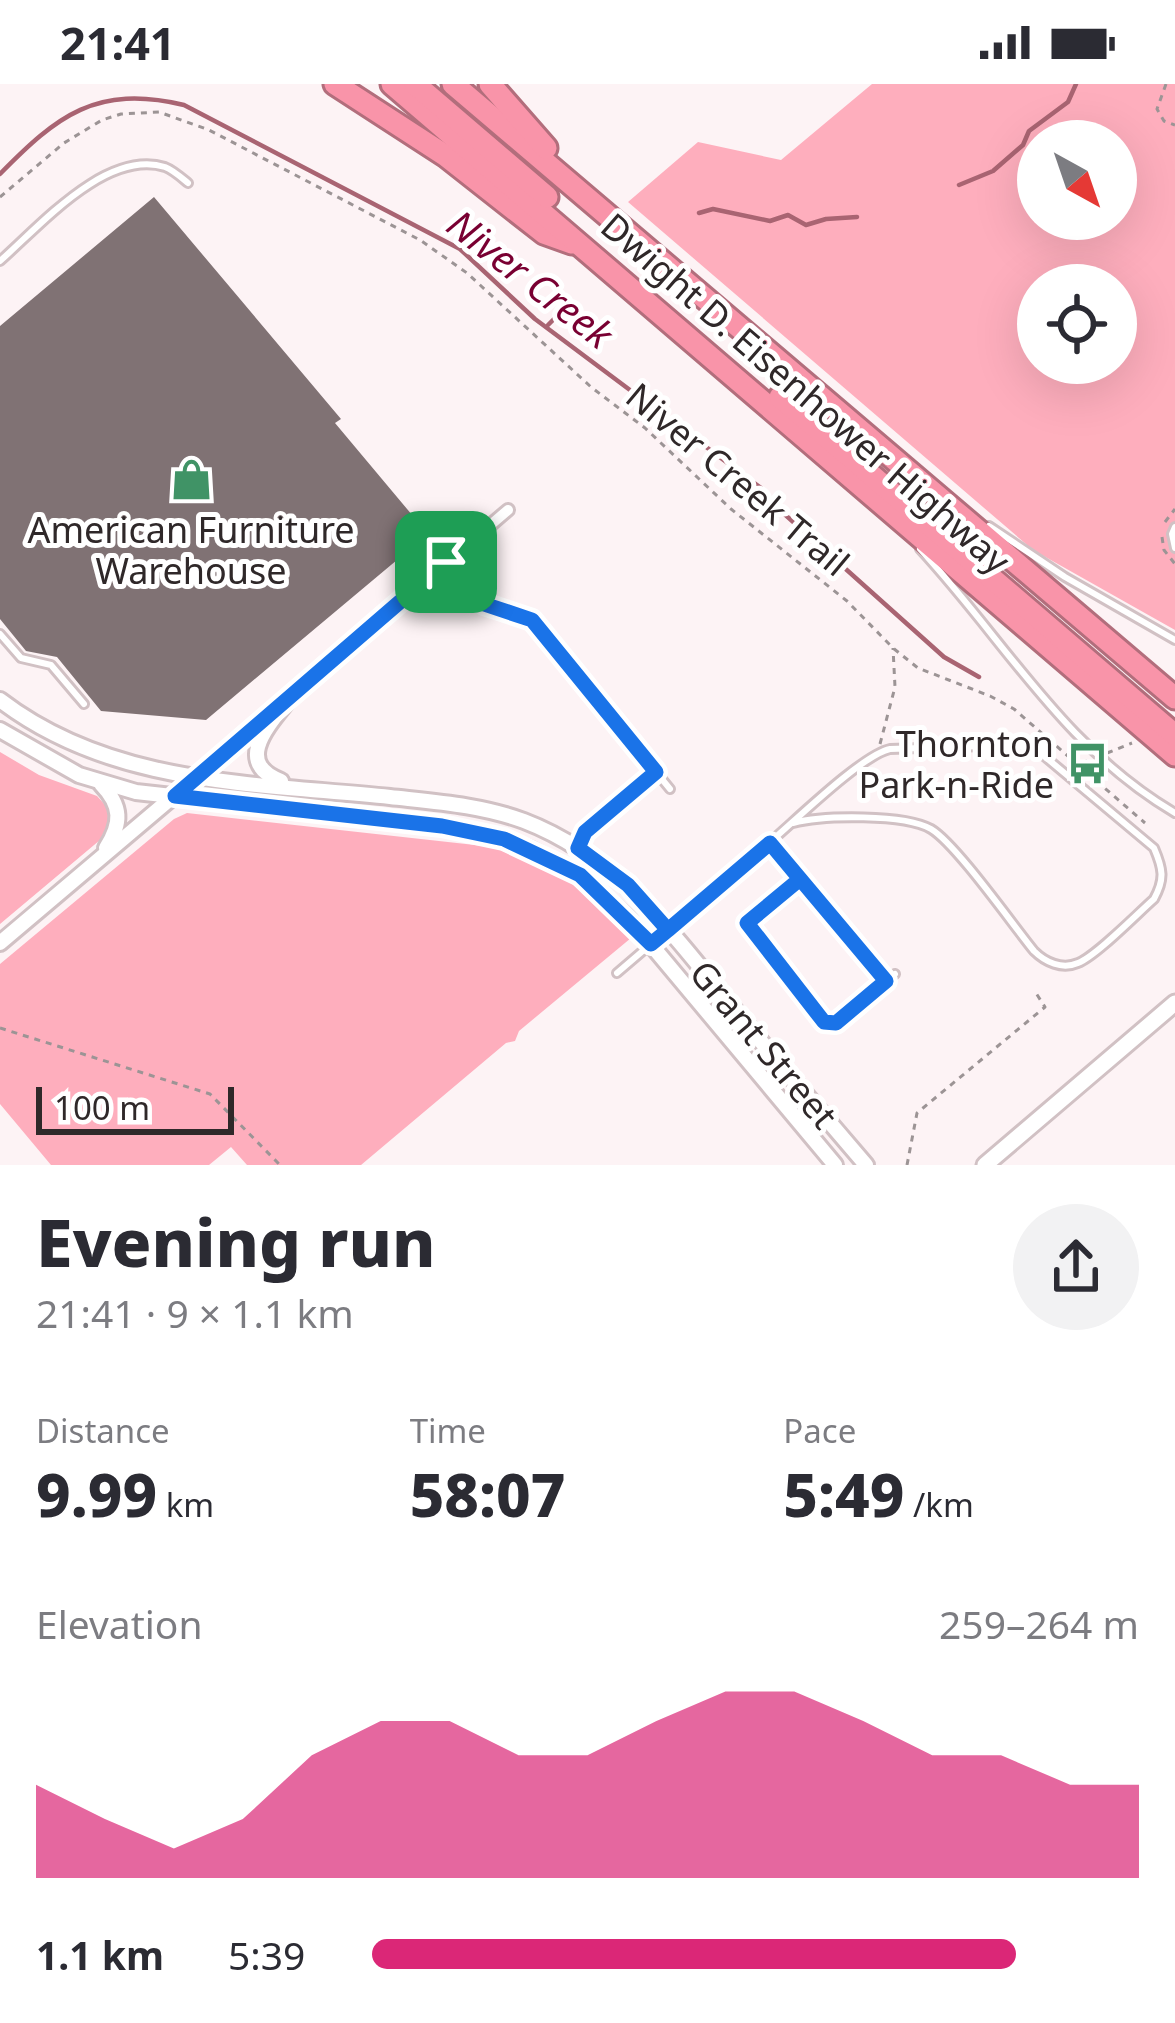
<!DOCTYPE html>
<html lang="en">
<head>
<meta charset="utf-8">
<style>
	:root { --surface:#fff; --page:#f2f2f3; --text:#2b2b33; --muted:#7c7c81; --accent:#db2777 }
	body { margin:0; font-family:"Noto Sans",sans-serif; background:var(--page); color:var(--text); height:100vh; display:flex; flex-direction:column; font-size:45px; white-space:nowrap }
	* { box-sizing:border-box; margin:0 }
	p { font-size:39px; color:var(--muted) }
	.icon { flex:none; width:66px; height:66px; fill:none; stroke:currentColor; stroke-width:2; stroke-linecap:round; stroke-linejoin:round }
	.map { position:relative; height:1081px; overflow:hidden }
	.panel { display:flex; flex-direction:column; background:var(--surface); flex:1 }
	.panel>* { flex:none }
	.needle { width:78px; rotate:140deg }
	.fabs { position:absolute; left:1017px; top:36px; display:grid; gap:24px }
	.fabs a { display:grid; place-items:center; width:120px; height:120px; border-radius:50%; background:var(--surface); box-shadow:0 12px 48px #0002; font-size:60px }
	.scale { position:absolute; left:36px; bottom:30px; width:198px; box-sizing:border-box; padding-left:12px; border:6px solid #2f2829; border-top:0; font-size:33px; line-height:42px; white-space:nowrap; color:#2f2829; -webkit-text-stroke:9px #fff; paint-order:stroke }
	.pin { position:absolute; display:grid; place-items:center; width:102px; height:102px; color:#fff; margin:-51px; border-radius:24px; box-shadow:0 6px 18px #0006 }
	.round { display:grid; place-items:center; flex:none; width:126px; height:126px; border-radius:63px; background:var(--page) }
	.head { display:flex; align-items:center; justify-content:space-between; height:204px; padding:0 36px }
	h1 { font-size:66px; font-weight:800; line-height:90px }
	.figures { display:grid; grid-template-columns:repeat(3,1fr); gap:18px; height:204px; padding:12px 36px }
	.figures div { display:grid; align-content:center }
	.figures b { font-size:60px; font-weight:800 }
	.figures small { font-size:33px; font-weight:400 }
	.figures p { font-size:33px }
	.chart { height:336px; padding:24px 36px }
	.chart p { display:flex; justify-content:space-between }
	.chart svg { width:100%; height:216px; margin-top:12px; fill:var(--accent); opacity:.7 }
	ul { padding:0 36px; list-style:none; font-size:39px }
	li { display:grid; grid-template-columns:192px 144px 1fr; align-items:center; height:90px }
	li i { height:30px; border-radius:15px; background:var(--accent) }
	.status { display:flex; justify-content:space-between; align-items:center; height:84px; padding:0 60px; background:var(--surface); direction:ltr }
	.status svg { height:33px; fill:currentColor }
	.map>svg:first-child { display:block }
	.green { fill:#feaebd; fill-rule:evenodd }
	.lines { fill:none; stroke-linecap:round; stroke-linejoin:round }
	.stream { stroke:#a96472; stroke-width:4.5 }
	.building { fill:#807274 }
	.service-casing { stroke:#d1c1c4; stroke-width:12 }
	.minor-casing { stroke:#d1c1c4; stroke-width:16 }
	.tertiary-casing { stroke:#d1c1c4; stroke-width:20 }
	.secondary-casing { stroke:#d1c1c4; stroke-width:21 }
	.motorway-casing { stroke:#b26e7c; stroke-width:27 }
	.path { stroke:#9c9495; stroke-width:3; stroke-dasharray:6 6; stroke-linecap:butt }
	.service { stroke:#fff; stroke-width:6 }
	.minor { stroke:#fff; stroke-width:10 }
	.tertiary { stroke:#fff; stroke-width:14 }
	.secondary { stroke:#fff; stroke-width:15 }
	.motorway { stroke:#f994a9; stroke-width:21 }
	.route-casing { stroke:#fff; stroke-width:24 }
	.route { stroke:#1a73e8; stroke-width:15 }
	.labels { text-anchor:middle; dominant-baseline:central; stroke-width:10; stroke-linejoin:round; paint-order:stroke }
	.street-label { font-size:36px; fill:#2f2829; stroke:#fff }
	.poi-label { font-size:36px; fill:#2f2829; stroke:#fff }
	.water-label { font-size:39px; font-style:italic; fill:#790032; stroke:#fff }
</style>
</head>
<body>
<div class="status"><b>21:41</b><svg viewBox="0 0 49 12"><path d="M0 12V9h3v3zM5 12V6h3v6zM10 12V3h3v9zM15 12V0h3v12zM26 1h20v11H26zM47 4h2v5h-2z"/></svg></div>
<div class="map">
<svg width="1175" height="1081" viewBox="0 0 1175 1081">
	<rect width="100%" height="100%" fill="#fdf3f5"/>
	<!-- green -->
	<g class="green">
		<path d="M872 0H1175V546L1033 466 628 118 698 58 781 76ZM1038 57H1116V135H1038ZM1038 201H1116V279H1038Z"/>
		<path d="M0 668 39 691 97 712 107 723 110 736 100 756 0 840Z"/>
		<path d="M187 729 493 763 563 793 612 831 631 854 519 947 515 957 506 959 361 1081H247L231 1063 209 1081H51L0 1020V880L174 735Z"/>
	</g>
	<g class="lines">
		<!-- stream -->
		<g class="stream">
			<path d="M0 90C57 32 96 0 184 21L460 165 535 235 761 404 772 419 944 573 979 593"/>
			<path d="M959 101 993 87 1023 61 1029 47 1068 18 1076 0"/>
			<path d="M699 129 713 125 770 137 788 131 806 141 826 135 857 133"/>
			<path d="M548 241 563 226"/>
		</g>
	</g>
	<!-- building -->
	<path class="building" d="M154 113 341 335 335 339 428 450 206 636 101 627 57 573 26 567 0 535V242Z"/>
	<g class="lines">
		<defs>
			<g id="service">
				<path d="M0 177C40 142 106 65 165 83 173 86 182 94 188 99"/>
				<path d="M989 442 1065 493 1175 556"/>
				<path d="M1175 443 1172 450 1175 464"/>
				<path d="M920 465C1006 558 1063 663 1175 729"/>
				<path d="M446 478 484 521 532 536 670 705"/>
				<path d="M0 550 21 574 51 581 84 620"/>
				<path d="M769 759 886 897 895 890"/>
				<path d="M578 763 585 748 656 688"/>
				<path d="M800 795 747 839 823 938 835 939 886 897"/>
				<path d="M617 889 769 759C795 737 862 671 890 665L1016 661 1037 666 1154 764C1163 785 1165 795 1154 815 1137 830 1096 872 1078 879 1062 886 1045 878 1034 867 1012 840 956 760 931 745 905 730 823 731 793 739"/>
			</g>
			<path id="minor" d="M196 693 508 426"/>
			<g id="tertiary">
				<path d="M0 616C112 702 255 699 390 713 435 718 481 721 524 737 621 774 679 858 743 936 783 984 825 1033 866 1081"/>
				<path d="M0 646 79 691 136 708 442 742 504 755 532 766 580 791 633 839 835 1081"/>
				<path d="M281 697C230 677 273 637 293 610"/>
				<path d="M101 700C122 722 122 739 106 764"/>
				<path d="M0 859 195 694"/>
			</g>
			<path id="secondary" d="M985 1081 1175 919"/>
			<g id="motorway">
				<path d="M335 0 446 72 544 149 572 159"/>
				<path d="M392 0 1175 671"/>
				<path d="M415 0 547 113"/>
				<path d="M453 0 1175 614"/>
				<path d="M490 0 546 64"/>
				<path d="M780 313 1175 651"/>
			</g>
		</defs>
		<!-- service casing -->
		<use href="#service" class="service-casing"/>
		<!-- minor casing -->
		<use href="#minor" class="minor-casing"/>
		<!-- tertiary casing -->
		<use href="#tertiary" class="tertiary-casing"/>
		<!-- secondary casing -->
		<use href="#secondary" class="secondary-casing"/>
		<!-- motorway casing -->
		<use href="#motorway" class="motorway-casing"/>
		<!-- path -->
		<g class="path">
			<path d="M1166 0 1157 25 1164 37 1175 41"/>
			<path d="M0 113 64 59 102 36 121 30 159 28 209 46 420 156 467 189 591 303 645 344 731 425 847 517 893 564 918 584 990 612 1014 625 1077 680 1087 677"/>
			<path d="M1165 438 1175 425"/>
			<path d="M1162 453 1164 466 1175 480"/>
			<path d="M880 660 895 603 893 564"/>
			<path d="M1107 669 1132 659"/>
			<path d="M1078 681 1145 739"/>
			<path d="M0 944 210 1010 280 1081"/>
			<path d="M907 1081 917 1029 1045 923 1034 906"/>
		</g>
		<!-- service -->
		<use href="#service" class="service"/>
		<!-- minor -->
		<use href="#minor" class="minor"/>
		<!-- tertiary -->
		<use href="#tertiary" class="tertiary"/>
		<!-- secondary -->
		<use href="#secondary" class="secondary"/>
		<!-- motorway -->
		<use href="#motorway" class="motorway"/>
	</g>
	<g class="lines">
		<defs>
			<path id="route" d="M446 478 175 712 442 742 504 755 580 791 651 860 668 846 770 759 800 795 747 839 824 938 836 939 886 897 770 759 668 846 628 801 578 764 585 748 656 688 532 536 484 520 446 478"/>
		</defs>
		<!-- route casing -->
		<use href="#route" class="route-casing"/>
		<!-- route -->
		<use href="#route" class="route"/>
	</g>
	<!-- icons -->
	<defs>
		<symbol id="shop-bare" viewBox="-9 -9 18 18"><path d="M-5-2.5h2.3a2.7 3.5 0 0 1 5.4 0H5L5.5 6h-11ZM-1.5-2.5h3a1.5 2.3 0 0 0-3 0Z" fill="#409366" stroke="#fff" stroke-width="2.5" paint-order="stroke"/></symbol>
		<symbol id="bus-bare" viewBox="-9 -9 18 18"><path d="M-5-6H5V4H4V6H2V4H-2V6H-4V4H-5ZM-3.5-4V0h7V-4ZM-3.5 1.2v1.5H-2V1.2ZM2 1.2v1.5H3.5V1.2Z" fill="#409366" stroke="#fff" stroke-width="2.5" paint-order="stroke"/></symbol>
	</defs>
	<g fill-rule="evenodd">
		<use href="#shop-bare" x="162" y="366" width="59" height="59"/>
		<use href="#bus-bare" x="1058" y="650" width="59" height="59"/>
	</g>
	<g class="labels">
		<!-- street labels -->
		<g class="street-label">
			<text transform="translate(806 309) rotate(41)">Dwight D. Eisenhower Highway</text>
			<text transform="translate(738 395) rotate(40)">Niver Creek Trail</text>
			<text transform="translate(764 960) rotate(50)">Grant Street</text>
		</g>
		<!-- poi labels -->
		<g class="poi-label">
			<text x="191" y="445">American Furniture<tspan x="191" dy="41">Warehouse</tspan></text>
			<text x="1054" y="659" text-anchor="end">Thornton<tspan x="1054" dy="41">Park-n-Ride</tspan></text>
		</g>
		<!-- water labels -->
		<g class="water-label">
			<text transform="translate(531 194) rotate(38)">Niver Creek</text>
		</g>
	</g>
</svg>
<div class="fabs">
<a><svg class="needle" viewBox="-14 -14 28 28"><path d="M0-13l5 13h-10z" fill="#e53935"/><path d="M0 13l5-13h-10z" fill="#7c7c81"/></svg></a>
<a><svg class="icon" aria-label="locate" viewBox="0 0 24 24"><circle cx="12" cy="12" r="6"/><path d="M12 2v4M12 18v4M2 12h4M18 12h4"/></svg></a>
</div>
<div class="scale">100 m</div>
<div class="pin" style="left:446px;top:478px;background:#1e9e55"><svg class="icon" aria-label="arrive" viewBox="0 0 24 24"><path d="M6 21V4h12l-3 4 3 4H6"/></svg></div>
</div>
<section class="panel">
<div class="head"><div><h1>Evening run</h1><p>21:41 · 9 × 1.1 km</p></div><a class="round"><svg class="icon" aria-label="share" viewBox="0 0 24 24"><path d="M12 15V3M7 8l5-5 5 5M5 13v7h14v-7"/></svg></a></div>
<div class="figures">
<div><p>Distance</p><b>9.99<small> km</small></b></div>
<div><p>Time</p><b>58:07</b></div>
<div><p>Pace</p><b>5:49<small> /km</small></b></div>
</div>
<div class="chart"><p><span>Elevation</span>259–264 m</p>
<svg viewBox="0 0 160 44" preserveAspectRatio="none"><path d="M0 44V25L10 32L20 38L30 32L40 19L50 12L60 12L70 19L80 19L90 12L100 6L110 6L120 12L130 19L140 19L150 25L160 25V44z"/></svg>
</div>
<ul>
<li><b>1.1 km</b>5:39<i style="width:84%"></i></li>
</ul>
</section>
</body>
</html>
